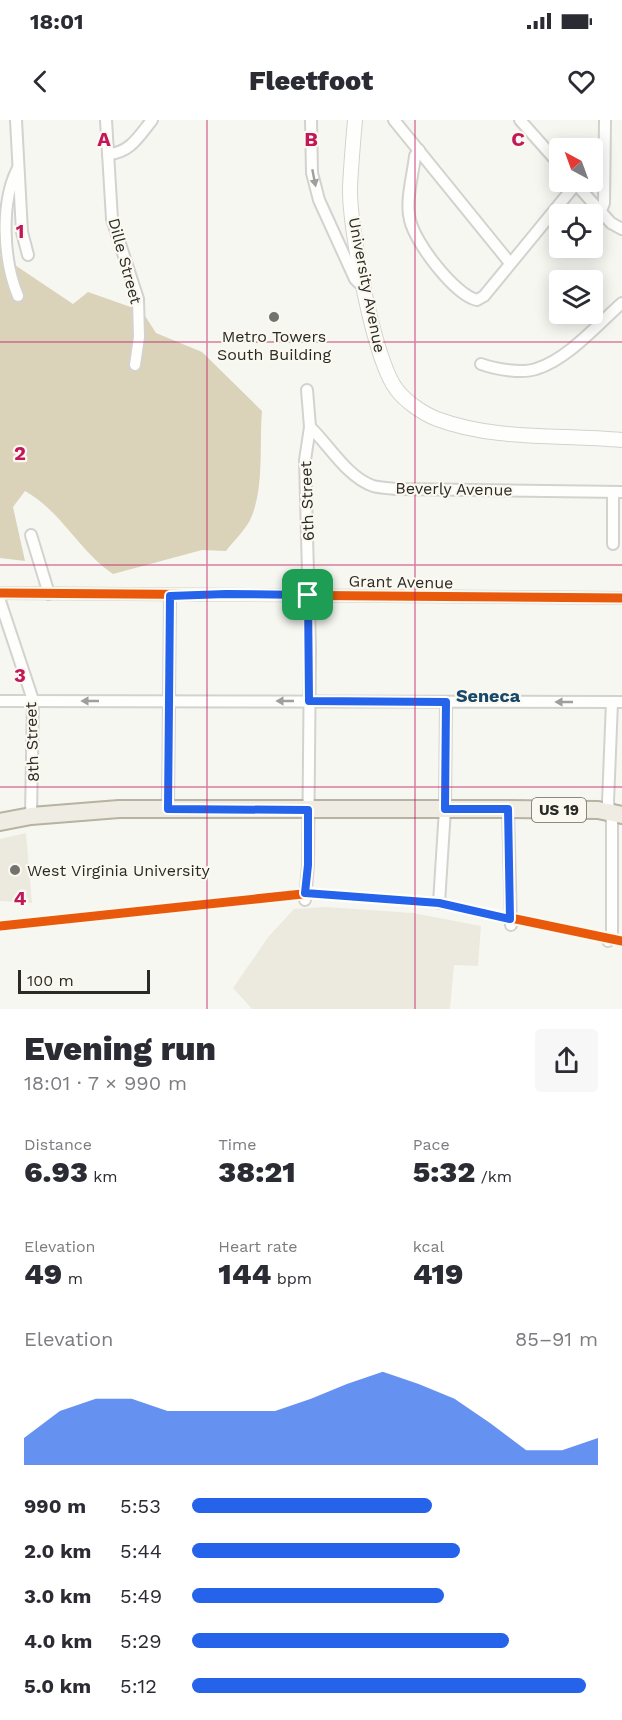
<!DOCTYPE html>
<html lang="en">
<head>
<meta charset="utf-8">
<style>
	:root { --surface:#fff; --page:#f7f7f7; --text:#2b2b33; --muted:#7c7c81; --accent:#2563eb }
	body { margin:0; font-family:"Work Sans",sans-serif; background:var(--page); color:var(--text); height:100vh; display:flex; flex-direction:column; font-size:22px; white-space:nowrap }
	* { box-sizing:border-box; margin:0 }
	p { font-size:20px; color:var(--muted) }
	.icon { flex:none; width:33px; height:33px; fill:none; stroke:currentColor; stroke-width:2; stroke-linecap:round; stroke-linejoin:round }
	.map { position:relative; height:889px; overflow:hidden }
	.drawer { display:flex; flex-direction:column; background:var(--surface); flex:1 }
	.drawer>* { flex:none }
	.needle { width:39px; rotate:319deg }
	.controls { position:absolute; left:549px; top:18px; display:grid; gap:12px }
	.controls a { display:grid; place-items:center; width:54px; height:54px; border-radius:6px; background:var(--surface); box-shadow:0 3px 15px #0003; font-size:30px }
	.scale { position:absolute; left:18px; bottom:15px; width:132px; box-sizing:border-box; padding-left:6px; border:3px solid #2a2a27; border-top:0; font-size:16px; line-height:21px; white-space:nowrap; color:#2a2a27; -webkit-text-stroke:4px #faf8ef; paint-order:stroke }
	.pin { position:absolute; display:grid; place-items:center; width:51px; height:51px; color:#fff; margin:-26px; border-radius:12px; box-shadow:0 3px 9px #0006 }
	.round { display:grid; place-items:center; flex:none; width:63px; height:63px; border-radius:6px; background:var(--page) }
	.summary { display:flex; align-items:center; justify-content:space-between; height:102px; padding:0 24px }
	h1 { font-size:33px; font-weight:800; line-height:45px }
	.stats { display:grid; grid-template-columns:repeat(3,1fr); gap:9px; height:102px; padding:6px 24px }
	.stats div { display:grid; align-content:center }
	.stats b { font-size:30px; font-weight:800 }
	.stats small { font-size:16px; font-weight:400 }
	.stats p { font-size:16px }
	.chart { height:168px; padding:12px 24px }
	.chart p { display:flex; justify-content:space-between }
	.chart svg { width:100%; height:108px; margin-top:6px; fill:var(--accent); opacity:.7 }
	ul { padding:0 24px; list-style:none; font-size:20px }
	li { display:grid; grid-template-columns:96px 72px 1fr; align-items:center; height:45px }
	li i { height:15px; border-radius:8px; background:var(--accent) }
	.status { display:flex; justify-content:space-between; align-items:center; height:42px; padding:0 30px; background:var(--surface); direction:ltr }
	.status svg { height:16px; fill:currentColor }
	header { display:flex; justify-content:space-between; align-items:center; height:78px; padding:0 24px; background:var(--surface); font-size:27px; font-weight:800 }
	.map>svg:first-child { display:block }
	.built { fill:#eceadf }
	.forest { fill:#dad3b9 }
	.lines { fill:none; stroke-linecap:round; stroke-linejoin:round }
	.street-casing { stroke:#d3d2cf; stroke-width:14 }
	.secondary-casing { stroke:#d3d2cf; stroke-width:16 }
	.primary-casing { stroke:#b7b2a1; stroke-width:20 }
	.street { stroke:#fefefd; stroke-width:10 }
	.secondary { stroke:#fefefd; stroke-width:14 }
	.primary { stroke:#eeece3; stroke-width:16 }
	.cycleway-casing { stroke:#faf8ef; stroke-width:13 }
	.cycleway { stroke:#e8590c; stroke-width:9 }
	.oneway { fill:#9f9f9d }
	.route-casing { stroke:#fff; stroke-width:12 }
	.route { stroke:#2563eb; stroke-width:8 }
	.grid { fill:none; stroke:#c2185b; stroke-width:1.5; stroke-opacity:0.55 }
	.poi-dot { fill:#72726e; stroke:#faf8ef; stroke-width:2 }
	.labels { text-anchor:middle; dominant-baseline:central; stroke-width:4.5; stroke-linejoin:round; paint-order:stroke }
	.shield { fill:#faf8ef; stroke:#686863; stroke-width:1.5 }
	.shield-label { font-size:15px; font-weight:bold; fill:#2a2a27 }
	.street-label { font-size:16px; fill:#2a2a27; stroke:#faf8ef }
	.poi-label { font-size:16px; fill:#2a2a27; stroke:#faf8ef }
	.neighbourhood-label { font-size:18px; font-weight:bold; fill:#18496d; stroke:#faf8ef }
	.grid-label { font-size:20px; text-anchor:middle; font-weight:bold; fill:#c2185b; stroke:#faf8ef; stroke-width:4.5; stroke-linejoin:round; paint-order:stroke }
</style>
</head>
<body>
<div class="status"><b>18:01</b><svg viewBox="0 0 49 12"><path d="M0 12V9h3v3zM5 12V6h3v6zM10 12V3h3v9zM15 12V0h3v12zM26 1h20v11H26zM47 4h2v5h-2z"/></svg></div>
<header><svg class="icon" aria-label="back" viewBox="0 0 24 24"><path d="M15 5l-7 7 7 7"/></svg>Fleetfoot<svg class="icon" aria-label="heart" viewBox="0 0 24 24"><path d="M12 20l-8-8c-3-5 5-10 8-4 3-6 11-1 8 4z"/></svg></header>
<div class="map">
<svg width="622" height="889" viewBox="0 0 622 889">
	<rect width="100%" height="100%" fill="#f7f7f2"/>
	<!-- built -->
	<g class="built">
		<path d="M26 713 32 783 0 781V719Z"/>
		<path d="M326 787 413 793 481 806 478 846 454 845 450 889H252L233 868 269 816 294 789Z"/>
	</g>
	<!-- forest -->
	<path class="forest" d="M0 135 73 184 88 172 142 191 156 213 202 232 262 291C259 324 265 372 249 402 243 412 233 422 226 431L202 430 113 454C79 431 61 391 25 371L13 387 25 441 0 438Z"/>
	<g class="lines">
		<defs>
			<g id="street">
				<path d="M16 0 22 112 28 135"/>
				<path d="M106 0 112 99 138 179 139 217 135 245"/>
				<path d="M311 0 312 53 319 80 355 159 359 163H365"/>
				<path d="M394 0 510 143"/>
				<path d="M520 0 560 45"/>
				<path d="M419 30 415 36C413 55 405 82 410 100 415 123 455 175 477 180L484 176 576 64"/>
				<path d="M108 34C130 33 139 16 152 0"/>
				<path d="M574 62 611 103 622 109"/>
				<path d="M601 91 604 83 605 0"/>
				<path d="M18 176C3 140 0 82 18 48"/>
				<path d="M481 244C495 249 522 254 536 249 568 239 597 205 622 183"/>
				<path d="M310 307C329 325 347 357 373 366 380 368 389 368 397 369L622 372"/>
				<path d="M31 415 49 474"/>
				<path d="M613 424V372"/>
				<path d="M0 473 622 478"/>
				<path d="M0 481 33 580 31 696"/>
				<path d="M0 581 622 582"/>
				<path d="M168 689 170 476"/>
				<path d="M508 689 511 805"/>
				<path d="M305 780 308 745 310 529 305 340 310 307 307 270"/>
				<path d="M439 783 445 689 446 582"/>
				<path d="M608 821 612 815V702L608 682 612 582"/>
			</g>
			<path id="secondary" d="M355 0C353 23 351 45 350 68 349 106 374 242 397 270 406 282 424 294 437 299 496 321 561 314 622 320"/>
			<path id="primary" d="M0 702 31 696 119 689H508L598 690 622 695"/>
		</defs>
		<!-- street casing -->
		<use href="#street" class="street-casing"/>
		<!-- secondary casing -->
		<use href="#secondary" class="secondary-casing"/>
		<!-- primary casing -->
		<use href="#primary" class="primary-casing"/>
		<!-- street -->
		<use href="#street" class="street"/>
		<!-- secondary -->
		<use href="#secondary" class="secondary"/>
		<!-- primary -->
		<use href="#primary" class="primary"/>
		<defs>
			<g id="cycleway">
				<path d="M0 473 622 478"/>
				<path d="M0 806 312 773 439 783 622 821"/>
			</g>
		</defs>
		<!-- cycleway casing -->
		<use href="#cycleway" class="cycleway-casing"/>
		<!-- cycleway -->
		<use href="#cycleway" class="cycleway"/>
	</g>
	<!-- one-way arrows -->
	<defs><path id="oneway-solid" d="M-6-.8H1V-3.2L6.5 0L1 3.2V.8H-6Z" transform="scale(1.5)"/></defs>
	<g class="oneway">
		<use href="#oneway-solid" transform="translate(314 58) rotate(79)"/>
		<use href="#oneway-solid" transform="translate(90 581) rotate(-180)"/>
		<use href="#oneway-solid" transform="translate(285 581) rotate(180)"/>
		<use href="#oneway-solid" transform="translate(564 582) rotate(180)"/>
	</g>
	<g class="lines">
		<defs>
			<path id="route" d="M226 474 308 475 309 581 446 582 445 689H508L510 799 439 783 305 773 308 745V690L168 689 170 476Z"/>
		</defs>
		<!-- route casing -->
		<use href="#route" class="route-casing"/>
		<!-- route -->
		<use href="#route" class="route"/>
	</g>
	<!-- grid -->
	<path class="grid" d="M207 0V889M415 0V889M0 222H622M0 445H622M0 667H622"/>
	<!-- markers -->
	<g class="poi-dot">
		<circle cx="274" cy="197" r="6"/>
		<circle cx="15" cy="750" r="6"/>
	</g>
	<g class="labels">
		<!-- shield labels -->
		<rect class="shield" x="532" y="678" width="54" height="24" rx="4.5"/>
		<g class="shield-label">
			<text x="559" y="690">US 19</text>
		</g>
		<!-- street labels -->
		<g class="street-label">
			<text transform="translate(125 141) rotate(75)">Dille Street</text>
			<text transform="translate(367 165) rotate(79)">University Avenue</text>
			<text transform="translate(454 369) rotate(1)">Beverly Avenue</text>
			<text transform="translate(307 381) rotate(-92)">6th Street</text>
			<text transform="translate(401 462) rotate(1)">Grant Avenue</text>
			<text transform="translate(32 622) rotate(-92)">8th Street</text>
		</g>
		<!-- poi labels -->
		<g class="poi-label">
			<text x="274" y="216">Metro Towers<tspan x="274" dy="18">South Building</tspan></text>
			<text x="27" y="750" text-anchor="start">West Virginia University</text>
		</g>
		<!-- neighbourhood labels -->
		<g class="neighbourhood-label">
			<text x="488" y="575">Seneca</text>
		</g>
	</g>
	<g class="grid-label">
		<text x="104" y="26">A</text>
		<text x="311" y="26">B</text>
		<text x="518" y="26">C</text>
		<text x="20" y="118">1</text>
		<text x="20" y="340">2</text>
		<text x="20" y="562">3</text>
		<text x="20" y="785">4</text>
	</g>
</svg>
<div class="controls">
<a><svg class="needle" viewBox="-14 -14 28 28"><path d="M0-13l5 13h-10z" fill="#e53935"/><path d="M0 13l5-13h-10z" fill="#7c7c81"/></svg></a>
<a><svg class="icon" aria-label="locate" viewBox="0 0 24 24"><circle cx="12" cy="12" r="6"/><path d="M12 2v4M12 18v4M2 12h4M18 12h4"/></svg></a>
<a><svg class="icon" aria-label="layers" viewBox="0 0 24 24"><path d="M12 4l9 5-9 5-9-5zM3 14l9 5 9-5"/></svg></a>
</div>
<div class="scale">100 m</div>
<div class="pin" style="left:308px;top:475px;background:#1e9e55"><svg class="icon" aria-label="arrive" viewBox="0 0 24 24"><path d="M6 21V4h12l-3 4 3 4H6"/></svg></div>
</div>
<section class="drawer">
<div class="summary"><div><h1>Evening run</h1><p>18:01 · 7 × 990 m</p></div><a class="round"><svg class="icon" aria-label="share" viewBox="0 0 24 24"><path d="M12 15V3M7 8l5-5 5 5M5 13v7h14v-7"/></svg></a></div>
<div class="stats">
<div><p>Distance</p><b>6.93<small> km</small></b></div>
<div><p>Time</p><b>38:21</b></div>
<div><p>Pace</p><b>5:32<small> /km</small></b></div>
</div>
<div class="stats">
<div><p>Elevation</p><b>49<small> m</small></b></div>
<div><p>Heart rate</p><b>144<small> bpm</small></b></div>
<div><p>kcal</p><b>419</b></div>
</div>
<div class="chart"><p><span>Elevation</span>85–91 m</p>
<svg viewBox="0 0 160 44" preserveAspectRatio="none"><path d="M0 44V33L10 22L20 17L30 17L40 22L50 22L60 22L70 22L80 17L90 11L100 6L110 11L120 17L130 27L140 38L150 38L160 33V44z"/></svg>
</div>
<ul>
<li><b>990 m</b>5:53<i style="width:59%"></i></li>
<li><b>2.0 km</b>5:44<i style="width:66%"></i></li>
<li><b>3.0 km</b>5:49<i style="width:62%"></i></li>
<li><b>4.0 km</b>5:29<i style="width:78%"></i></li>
<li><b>5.0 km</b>5:12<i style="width:97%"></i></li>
</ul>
</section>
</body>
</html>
